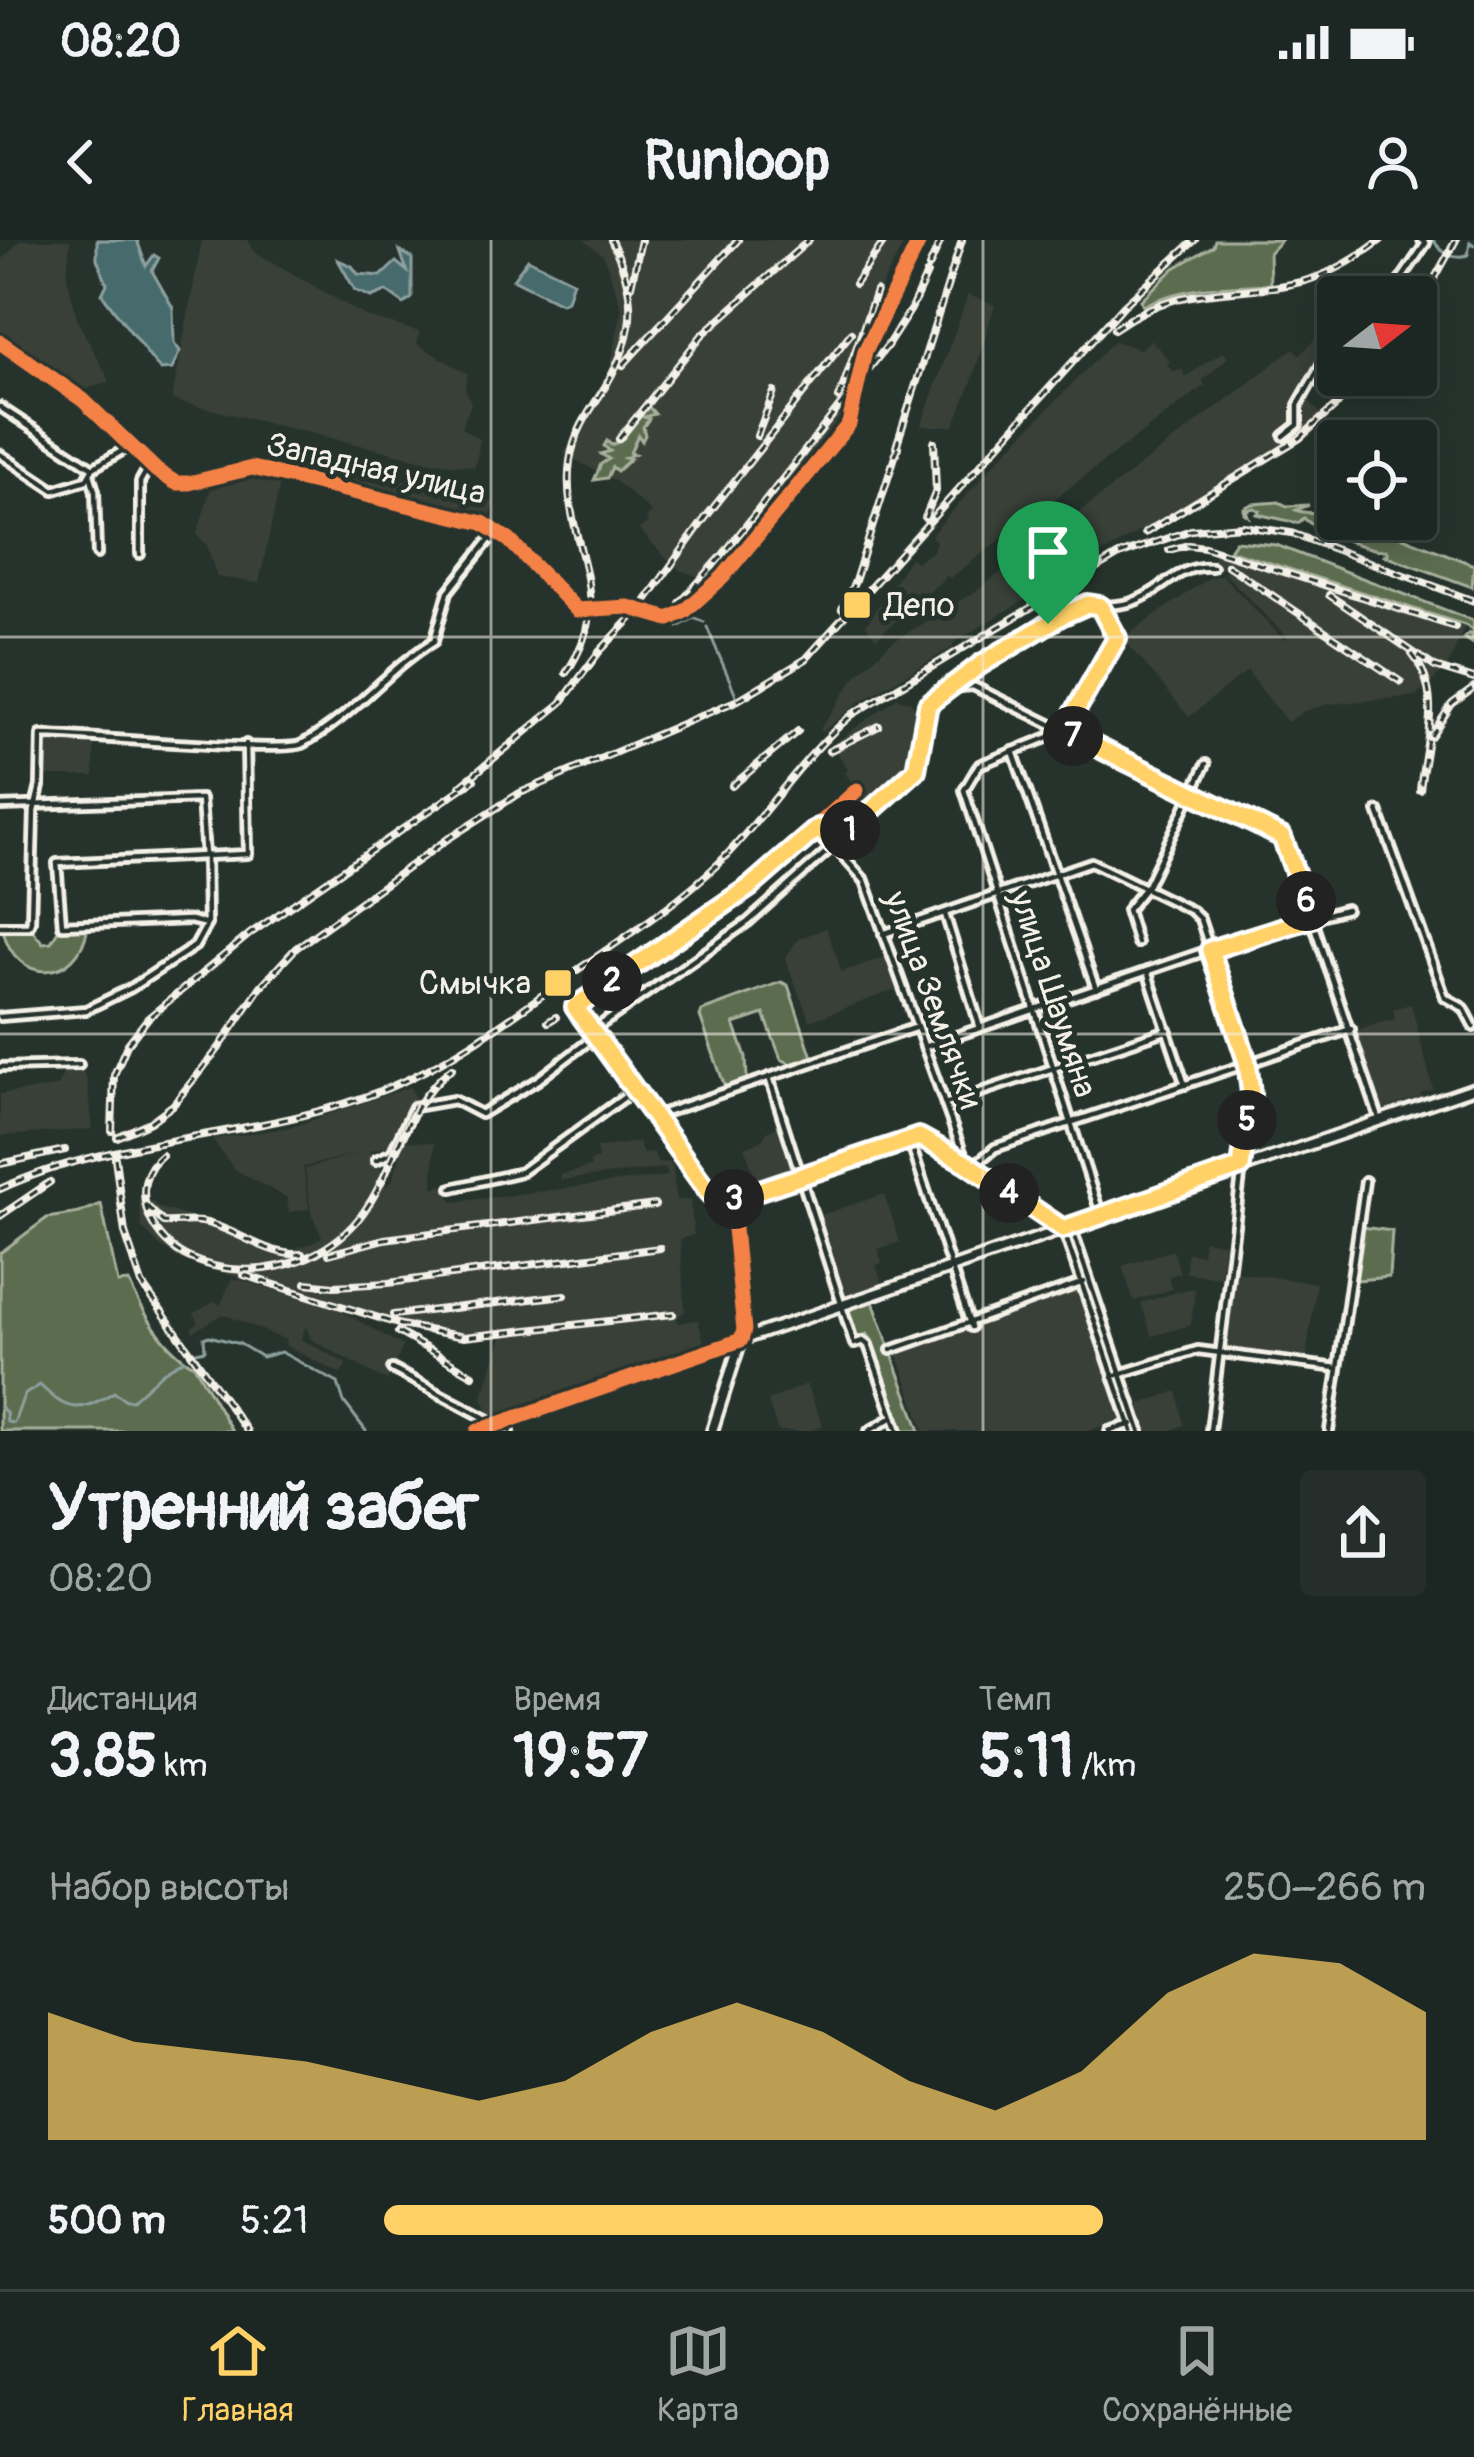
<!DOCTYPE html>
<html lang="ru">
<head>
<meta charset="utf-8">
<style>
	:root { --surface:#1c2622; --page:#252e2a; --text:#f1f3f6; --muted:#a0a5a5; --line:#3a4340; --accent:#ffd166 }
	body { margin:0; font-family:Pangolin,sans-serif; background:var(--page); color:var(--text); height:100vh; display:flex; flex-direction:column; font-size:45px; white-space:nowrap }
	* { box-sizing:border-box; margin:0 }
	p { font-size:39px; color:var(--muted) }
	.icon { flex:none; width:66px; height:66px; fill:none; stroke:currentColor; stroke-width:2; stroke-linecap:round; stroke-linejoin:round }
	.map { position:relative; height:1191px; overflow:hidden }
	.details { display:flex; flex-direction:column; background:var(--surface); flex:1 }
	.details>* { flex:none }
	.needle { width:78px; rotate:73deg }
	.buttons { position:absolute; left:1317px; top:36px; display:grid; gap:24px }
	.buttons a { display:grid; place-items:center; width:120px; height:120px; border-radius:12px; background:var(--surface); box-shadow:0 6px 30px #0003,0 0 0 3px var(--line); font-size:60px }
	.pin { position:absolute; display:grid; place-items:center; width:102px; height:102px; color:#fff; margin:-123px -51px; border-radius:50% 50% 50% 0; rotate:-45deg; box-shadow:0 0 12px #0007 }
	.pin .icon { rotate:45deg }
	.km { position:absolute; width:60px; height:60px; margin:-30px; border-radius:50%; background:#222; color:#fff; font-size:33px; line-height:60px; text-align:center }
	.round { display:grid; place-items:center; flex:none; width:126px; height:126px; border-radius:12px; background:var(--page) }
	.summary { display:flex; align-items:center; justify-content:space-between; height:204px; padding:0 48px }
	h1 { font-size:66px; font-weight:800; line-height:90px }
	.stats { display:grid; grid-template-columns:repeat(3,1fr); gap:18px; height:204px; padding:12px 48px }
	.stats div { display:grid; align-content:center }
	.stats b { font-size:60px; font-weight:800 }
	.stats small { font-size:33px; font-weight:400 }
	.stats p { font-size:33px }
	.chart { height:336px; padding:24px 48px }
	.chart p { display:flex; justify-content:space-between }
	.chart svg { width:100%; height:216px; margin-top:12px; fill:var(--accent); opacity:.7 }
	ul { padding:0 48px; list-style:none; font-size:39px }
	li { display:grid; grid-template-columns:192px 144px 1fr; align-items:center; height:90px }
	li i { height:30px; border-radius:15px; background:var(--accent) }
	.status { display:flex; justify-content:space-between; align-items:center; height:84px; padding:0 60px; background:var(--surface); direction:ltr }
	.status svg { height:33px; fill:currentColor }
	header { display:flex; justify-content:space-between; align-items:center; height:156px; padding:0 48px; background:var(--surface); font-size:54px; font-weight:800 }
	.tab-bar { display:flex; justify-content:space-around; align-items:center; height:168px; border-top:3px solid var(--line); background:var(--surface); font-size:33px; color:var(--muted) }
	.tab-bar a { display:grid; justify-items:center; gap:6px }
	.tab-bar .on { color:var(--accent) }
	.map>svg:first-child { display:block }
	.built { fill:#394137 }
	.green { fill:#5b6d50; stroke:#a8af9c; stroke-width:3 }
	.water { fill:#476a6c; stroke:#8ca09e; stroke-width:3 }
	.lines { fill:none; stroke-linecap:round; stroke-linejoin:round }
	.stream { stroke:#8ca09e; stroke-width:3 }
	.street-casing { stroke:#f4f1e8; stroke-width:14 }
	.secondary-casing { stroke:#f4f1e8; stroke-width:16 }
	.street { stroke:#26332d; stroke-width:4.5 }
	.secondary { stroke:#26332d; stroke-width:8 }
	.rail-casing { stroke:#f4f1e8; stroke-width:8 }
	.rail { stroke:#26332d; stroke-width:3; stroke-dasharray:9; stroke-linecap:butt }
	.cycleway-casing { stroke:#26332d; stroke-width:22 }
	.cycleway { stroke:#f48246; stroke-width:15 }
	.route-casing { stroke:#fff; stroke-width:24 }
	.route { stroke:#ffd166; stroke-width:15 }
	.grid { fill:none; stroke:#f4f1e8; stroke-width:3; stroke-opacity:0.55 }
	.poi-dot { fill:#ffd166; stroke:#26332d; stroke-width:4.5 }
	.labels { text-anchor:middle; dominant-baseline:central; stroke-width:10; stroke-linejoin:round; paint-order:stroke }
	.street-label { font-size:33px; fill:#f4f1e8; stroke:#26332d }
	.poi-label { font-size:33px; fill:#f4f1e8; stroke:#26332d; text-anchor:start }
</style>
</head>
<body>
<div class="status"><b>08:20</b><svg viewBox="0 0 49 12"><path d="M0 12V9h3v3zM5 12V6h3v6zM10 12V3h3v9zM15 12V0h3v12zM26 1h20v11H26zM47 4h2v5h-2z"/></svg></div>
<header><svg class="icon" aria-label="back" viewBox="0 0 24 24"><path d="M15 5l-7 7 7 7"/></svg>Runloop<svg class="icon" aria-label="person" viewBox="0 0 24 24"><circle cx="12" cy="8" r="4"/><path d="M4 21q1-7 8-7t8 7"/></svg></header>
<div class="map">
<svg width="1474" height="1191" viewBox="0 0 1474 1191">
	<rect width="100%" height="100%" fill="#26332d"/>
	<filter id="ink" filterUnits="userSpaceOnUse"><feTurbulence type="fractalNoise" baseFrequency=".00833" numOctaves="2"/><feDisplacementMap in="SourceGraphic" scale="24" xChannelSelector="R" yChannelSelector="G"/><feConvolveMatrix kernelMatrix="1 2 1 2 8 2 1 2 1" color-interpolation-filters="sRGB"/></filter>
	<g filter="url(#ink)">
		<!-- built -->
		<g class="built">
			<path d="M21 0H70L67 36 78 82 110 141 82 151 0 97V22Z"/>
			<path d="M202 0H248L254 11 367 77 420 92 417 104 468 134 465 148 471 164 461 188 480 200 475 227 431 222 172 160Z"/>
			<path d="M584 0H906L873 62 879 67 853 120 844 183 712 341 682 331 667 319 639 289 649 283 646 280 651 272 617 242 564 214 608 138 622 69 604 16Z"/>
			<path d="M968 55 995 65 972 141 954 186H921Z"/>
			<path d="M1320 94 1328 102 1305 145 1312 149 1309 161 1324 177 1302 194 953 403V407L858 463 822 492 820 489 857 435 889 404 979 349 1294 108 1300 115Z"/>
			<path d="M1151 100 1170 121 1167 125 1172 131 1183 130 1185 137 1224 111 1228 117 1202 141 1205 145 950 338 947 336 876 398 866 385 910 318 916 322 933 311 936 302 931 295 995 223 1114 101 1140 109Z"/>
			<path d="M273 211 494 262 490 280 270 229Z"/>
			<path d="M243 235 280 243 259 343 217 337 207 305 197 295 212 244Z"/>
			<path d="M1216 307 1315 337 1465 386 1447 428 1416 456 1329 464 1304 471 1287 482 1248 432 1249 429 1189 477 1123 398 1210 337 1222 335 1284 400 1288 398 1224 333 1227 328 1211 325Z"/>
			<path d="M897 458 909 461 920 474 915 522 869 565 845 533 848 529 832 505Z"/>
			<path d="M44 499H89V506H94V536H44Z"/>
			<path d="M826 688 842 732 885 717 897 749 810 781 785 719 798 699Z"/>
			<path d="M1411 764 1433 849 1421 853V857L1383 869 1357 790 1395 779 1393 769Z"/>
			<path d="M66 827 81 828 87 840 93 889 0 896V854L57 847Z"/>
			<path d="M410 847 417 862 406 867 408 873 393 905 369 911 383 932 379 936 386 946 392 942 405 901 434 903 433 948 443 945 453 962 668 936 666 928 561 940 560 935 591 927 590 921 598 919 596 908 638 902 643 913 653 912 658 923 672 922 676 960H690L694 995 680 999 685 1071 677 1078 678 1083 698 1080 705 1108 490 1177 482 1156 502 1097 463 1100 339 1070 403 1106 387 1141 311 1099 306 1085 301 1099 347 1124 341 1134 285 1105 286 1100 223 1074 193 1092 191 1087 199 1083 194 1073 216 1061 220 1066 232 1038 308 1059 182 1020 160 1006 142 988 139 960 147 958 160 968 239 991 284 1012 313 1003 322 997 311 972 305 929 359 913 303 927 309 969 289 972 287 958 234 929 212 899 292 887Z"/>
			<path d="M777 887 791 928 756 940 745 907 762 901 767 892Z"/>
			<path d="M884 954 900 1002 878 1009 882 1023 876 1025 883 1046 847 1057 821 975Z"/>
			<path d="M1204 1000 1225 1004 1220 1037 1186 1033 1187 1013 1202 1014Z"/>
			<path d="M1173 1010 1180 1033 1168 1037 1172 1049 1134 1061 1122 1026Z"/>
			<path d="M1236 1032 1316 1043 1306 1119 1226 1108Z"/>
			<path d="M1187 1049H1195L1191 1085 1152 1096 1141 1063Z"/>
			<path d="M1080 1050 1123 1179 1087 1191H924L897 1112Z"/>
			<path d="M806 1144 823 1186 809 1191H778L768 1161Z"/>
			<path d="M1177 1151 1184 1185 1169 1191H1147L1138 1165Z"/>
		</g>
		<!-- green -->
		<g class="green">
			<path d="M1215 0H1281L1269 13 1270 44C1227 46 1182 46 1143 66L1141 60 1175 28 1213 6Z"/>
			<path d="M648 166 655 174 644 177 649 179 643 187 645 195 642 201 638 195 630 213 634 214 625 218 630 219 617 231 612 227 607 238 594 240 601 224 609 219 601 214 610 211 604 206 607 201 611 205 621 201Z"/>
			<path d="M1279 262 1287 266 1309 265 1296 270C1310 276 1323 270 1338 273V279H1357L1474 325 1472 347 1384 315 1388 313 1386 310C1372 312 1314 290 1304 278L1298 283 1257 274 1260 271 1254 268 1246 270 1248 276 1244 273V268L1252 264Z"/>
			<path d="M1235 301 1276 305 1472 380 1474 381 1472 403 1464 398 1469 393 1471 396 1474 391 1465 385 1229 310Z"/>
			<path d="M88 687C78 744 16 746 3 690L31 689 43 703 51 702 59 689Z"/>
			<path d="M781 742 788 745 812 817 791 824 781 819 764 774 734 784 746 817 747 839 725 847 700 776 702 771Z"/>
			<path d="M101 964 118 1043 129 1042C142 1071 165 1110 194 1125L232 1191H0V1013L47 978 79 973Z"/>
			<path d="M1362 987 1392 991 1389 1037 1356 1040Z"/>
			<path d="M872 1059 920 1191H901L872 1100 867 1094 856 1098 847 1069Z"/>
		</g>
		<!-- water -->
		<g class="water">
			<path d="M97 0H137L146 26 154 15 159 18 152 31 173 68 174 103 180 111 172 129 161 130 155 124 102 54 107 44 97 19Z"/>
			<path d="M400 11 412 18V58L404 64 386 51 371 57 355 50 338 20 352 26 358 34 381 36 396 22 407 31Z"/>
			<path d="M528 19 573 41 567 60 561 63 513 39Z"/>
		</g>
		<g class="lines">
			<!-- stream -->
			<g class="stream">
				<path d="M1433 0C1441 12 1454 19 1468 15L1470 2 1474 5"/>
				<path d="M668 384 674 385"/>
				<path d="M678 387 694 378 704 382"/>
				<path d="M707 387 736 455"/>
				<path d="M192 1113 205 1110 204 1098 209 1096 240 1104 262 1117 281 1112 338 1143 344 1162 366 1191"/>
				<path d="M0 1167 6 1172 7 1182 14 1183 24 1155 40 1145C67 1172 79 1174 114 1152L126 1160H132L163 1132 185 1119"/>
			</g>
			<defs>
				<g id="street">
					<path d="M1389 57 1426 3 1422 0"/>
					<path d="M0 102 83 160 157 231 176 243H189L252 228 483 283 509 300 577 370 628 367 669 379 685 371 723 337 849 184 865 111 920 0"/>
					<path d="M0 167 93 228"/>
					<path d="M1284 196 1298 185V165L1338 95"/>
					<path d="M0 214 54 250 86 240 93 228 132 205"/>
					<path d="M90 234 95 251 97 314"/>
					<path d="M140 314V242L150 224"/>
					<path d="M954 443 960 447 973 446 1285 600 1380 881"/>
					<path d="M1013 511 1096 749"/>
					<path d="M0 566 201 559 205 616"/>
					<path d="M1378 571 1445 757 1464 768 1474 787"/>
					<path d="M818 588 865 641 966 923 1063 989 1132 1191"/>
					<path d="M945 674 980 788"/>
					<path d="M207 684 190 680 62 685 57 623 248 614 246 504"/>
					<path d="M0 686H29L31 681 34 571 40 546 41 495C81 495 284 514 302 504 353 477 386 430 434 401L448 352 497 290"/>
					<path d="M883 694 1091 622 1192 671 1200 679 1247 822 1251 853 1210 1191"/>
					<path d="M1137 703 1127 670 1148 644 1206 524"/>
					<path d="M1147 731 1185 845"/>
					<path d="M0 777 86 770 131 748 195 706 207 684 206 618"/>
					<path d="M592 791 748 682 897 549 916 530 926 466 980 425 1074 369C1094 362 1112 369 1132 362 1163 352 1177 324 1212 327"/>
					<path d="M924 807 1262 692 1346 669"/>
					<path d="M0 827 79 825"/>
					<path d="M769 837 854 1104 863 1101 868 1105 898 1191"/>
					<path d="M945 864 1168 790"/>
					<path d="M652 877 917 787"/>
					<path d="M909 899 971 1087"/>
					<path d="M376 920 392 913 414 867 454 860 481 874 538 840 594 797"/>
					<path d="M972 927 995 908 1351 789"/>
					<path d="M452 948 521 932 633 851"/>
					<path d="M727 961 914 898 927 899 966 923"/>
					<path d="M1101 976 964 550 979 525 1064 491 1117 398 1102 369"/>
					<path d="M1071 986 1140 1191"/>
					<path d="M891 1110 1084 1042"/>
					<path d="M392 1129 510 1191"/>
					<path d="M1113 1136 1198 1110 1337 1128"/>
					<path d="M559 1163 741 1100 744 1090 732 968 697 942 575 767 751 646 857 550"/>
					<path d="M869 1191 893 1177"/>
					<path d="M1109 1191 1132 1184"/>
					<path d="M1329 1191 1365 941"/>
				</g>
				<g id="secondary">
					<path d="M478 1191 559 1163"/>
					<path d="M712 1191 741 1100 1474 848"/>
				</g>
			</defs>
			<!-- street casing -->
			<use href="#street" class="street-casing"/>
			<!-- secondary casing -->
			<use href="#secondary" class="secondary-casing"/>
			<!-- street -->
			<use href="#street" class="street"/>
			<!-- secondary -->
			<use href="#secondary" class="secondary"/>
			<defs>
				<g id="rail">
					<path d="M929 27 941 0"/>
					<path d="M855 44 885 0"/>
					<path d="M631 46 641 0"/>
					<path d="M1416 72 1456 0"/>
					<path d="M1114 89C1181 42 1224 58 1296 43 1327 37 1356 19 1381 0"/>
					<path d="M623 125 738 0"/>
					<path d="M839 158 876 51"/>
					<path d="M757 196 774 152"/>
					<path d="M619 199 702 95 809 0"/>
					<path d="M896 207 962 0"/>
					<path d="M925 278 936 251 934 202"/>
					<path d="M1145 293 1300 198 1370 135"/>
					<path d="M1169 310 1188 305 1205 307 1455 387"/>
					<path d="M1227 325 1401 442"/>
					<path d="M1329 355 1435 427 1474 439"/>
					<path d="M680 363 722 316 887 106 911 69 927 34"/>
					<path d="M842 369 855 341 898 207"/>
					<path d="M1412 414C1444 454 1425 504 1420 550"/>
					<path d="M566 433C622 353 559 301 570 221 574 195 586 176 600 155 635 100 641 60 611 0"/>
					<path d="M1431 496 1452 464 1474 448"/>
					<path d="M829 511 879 486"/>
					<path d="M460 546 561 463 599 412 639 370 706 277 851 93"/>
					<path d="M732 546 798 491"/>
					<path d="M548 782 556 777"/>
					<path d="M112 891 114 835 127 805 148 778 251 693 474 540"/>
					<path d="M117 897 150 882 173 865 219 808 261 746 296 708 449 598 520 553 738 460 806 419 1124 65 1195 0"/>
					<path d="M162 915C127 943 148 996 184 1015 222 1035 271 1034 310 1016 398 976 383 882 452 828"/>
					<path d="M115 918 125 993 142 1044 247 1191"/>
					<path d="M0 924 65 910"/>
					<path d="M0 949C123 892 264 900 388 848 456 820 514 775 573 733 623 698 676 665 719 623 767 575 801 517 853 474L1119 315 1191 290 1243 286 1291 293 1474 361"/>
					<path d="M147 966 163 982C176 983 189 980 202 982 236 988 267 1017 302 1014"/>
					<path d="M0 976 50 942"/>
					<path d="M329 1014 384 999 655 965"/>
					<path d="M244 1035 401 1085 464 1097 673 1074"/>
					<path d="M306 1043 334 1046 388 1043 660 1008"/>
					<path d="M393 1075 565 1055"/>
					<path d="M398 1092 473 1135"/>
				</g>
			</defs>
			<!-- rail casing -->
			<use href="#rail" class="rail-casing"/>
			<!-- rail -->
			<use href="#rail" class="rail"/>
			<defs>
				<g id="cycleway">
					<path d="M0 102 83 160 157 231 176 243H189L252 228 483 283 509 300 577 370 628 367 669 379 685 371 723 337 849 184 865 111 920 0"/>
					<path d="M478 1191 741 1100 744 1090 732 968 697 942 575 767 751 646 857 550"/>
				</g>
			</defs>
			<!-- cycleway casing -->
			<use href="#cycleway" class="cycleway-casing"/>
			<!-- cycleway -->
			<use href="#cycleway" class="cycleway"/>
		</g>
	</g>
	<g class="lines" filter="url(#ink)">
		<defs>
			<path id="route" d="M1088 364 1100 366 1117 398 1064 491 1282 597 1312 678 1210 710 1247 822 1251 853 1241 927 1063 989 966 923 919 897 727 961 710 954 575 767 751 646 818 588 832 603 839 599 916 530 928 464 980 425 1061 376Z"/>
		</defs>
		<!-- route casing -->
		<use href="#route" class="route-casing"/>
		<!-- route -->
		<use href="#route" class="route"/>
	</g>
	<!-- grid -->
	<path class="grid" d="M491 0V1191M983 0V1191M0 397H1474M0 794H1474"/>
	<!-- markers -->
	<g class="poi-dot">
		<rect x="842" y="350" width="30" height="30" rx="6"/>
		<rect x="543" y="728" width="30" height="30" rx="6"/>
	</g>
	<g class="labels">
		<!-- street labels -->
		<g class="street-label">
			<text transform="translate(376 229) rotate(13)">Западная улица</text>
			<text transform="translate(1053 754) rotate(72)">улица Шаумяна</text>
			<text transform="translate(933 760) rotate(70)">улица Землячки</text>
		</g>
		<!-- poi labels -->
		<g class="poi-label">
			<text x="884" y="365">Депо</text>
			<text x="531" y="743" text-anchor="end">Смычка</text>
		</g>
	</g>
</svg>
<div class="buttons">
<a><svg class="needle" viewBox="-14 -14 28 28"><path d="M0-13l5 13h-10z" fill="#e53935"/><path d="M0 13l5-13h-10z" fill="#a0a5a5"/></svg></a>
<a><svg class="icon" aria-label="locate" viewBox="0 0 24 24"><circle cx="12" cy="12" r="6"/><path d="M12 2v4M12 18v4M2 12h4M18 12h4"/></svg></a>
</div>
<div class="pin" style="left:1048px;top:384px;background:#1e9e55"><svg class="icon" aria-label="arrive" viewBox="0 0 24 24"><path d="M6 21V4h12l-3 4 3 4H6"/></svg></div>
<b class="km" style="left:850px;top:590px">1</b>
<b class="km" style="left:612px;top:741px">2</b>
<b class="km" style="left:734px;top:959px">3</b>
<b class="km" style="left:1009px;top:953px">4</b>
<b class="km" style="left:1247px;top:880px">5</b>
<b class="km" style="left:1306px;top:661px">6</b>
<b class="km" style="left:1073px;top:496px">7</b>
</div>
<section class="details">
<div class="summary"><div><h1>Утренний забег</h1><p>08:20</p></div><a class="round"><svg class="icon" aria-label="share" viewBox="0 0 24 24"><path d="M12 15V3M7 8l5-5 5 5M5 13v7h14v-7"/></svg></a></div>
<div class="stats">
<div><p>Дистанция</p><b>3.85<small> km</small></b></div>
<div><p>Время</p><b>19:57</b></div>
<div><p>Темп</p><b>5:11<small> /km</small></b></div>
</div>
<div class="chart"><p><span>Набор высоты</span>250–266 m</p>
<svg viewBox="0 0 160 44" preserveAspectRatio="none"><path d="M0 44V18L10 24L20 26L30 28L40 32L50 36L60 32L70 22L80 16L90 22L100 32L110 38L120 30L130 14L140 6L150 8L160 18V44z"/></svg>
</div>
<ul>
<li><b>500 m</b>5:21<i style="width:69%"></i></li>
</ul>
</section>
<nav class="tab-bar">
<a class="on"><svg class="icon" aria-label="home" viewBox="0 0 24 24"><path d="M3 11l9-7 9 7M6 9v11h12V9"/></svg>Главная</a>
<a><svg class="icon" aria-label="map" viewBox="0 0 24 24"><path d="M3 6l6-2 6 2 6-2v14l-6 2-6-2-6 2zM9 4v14M15 6v14"/></svg>Карта</a>
<a><svg class="icon" aria-label="saved" viewBox="0 0 24 24"><path d="M7 4h10v16l-5-4-5 4z"/></svg>Сохранённые</a>
</nav>
</body>
</html>
